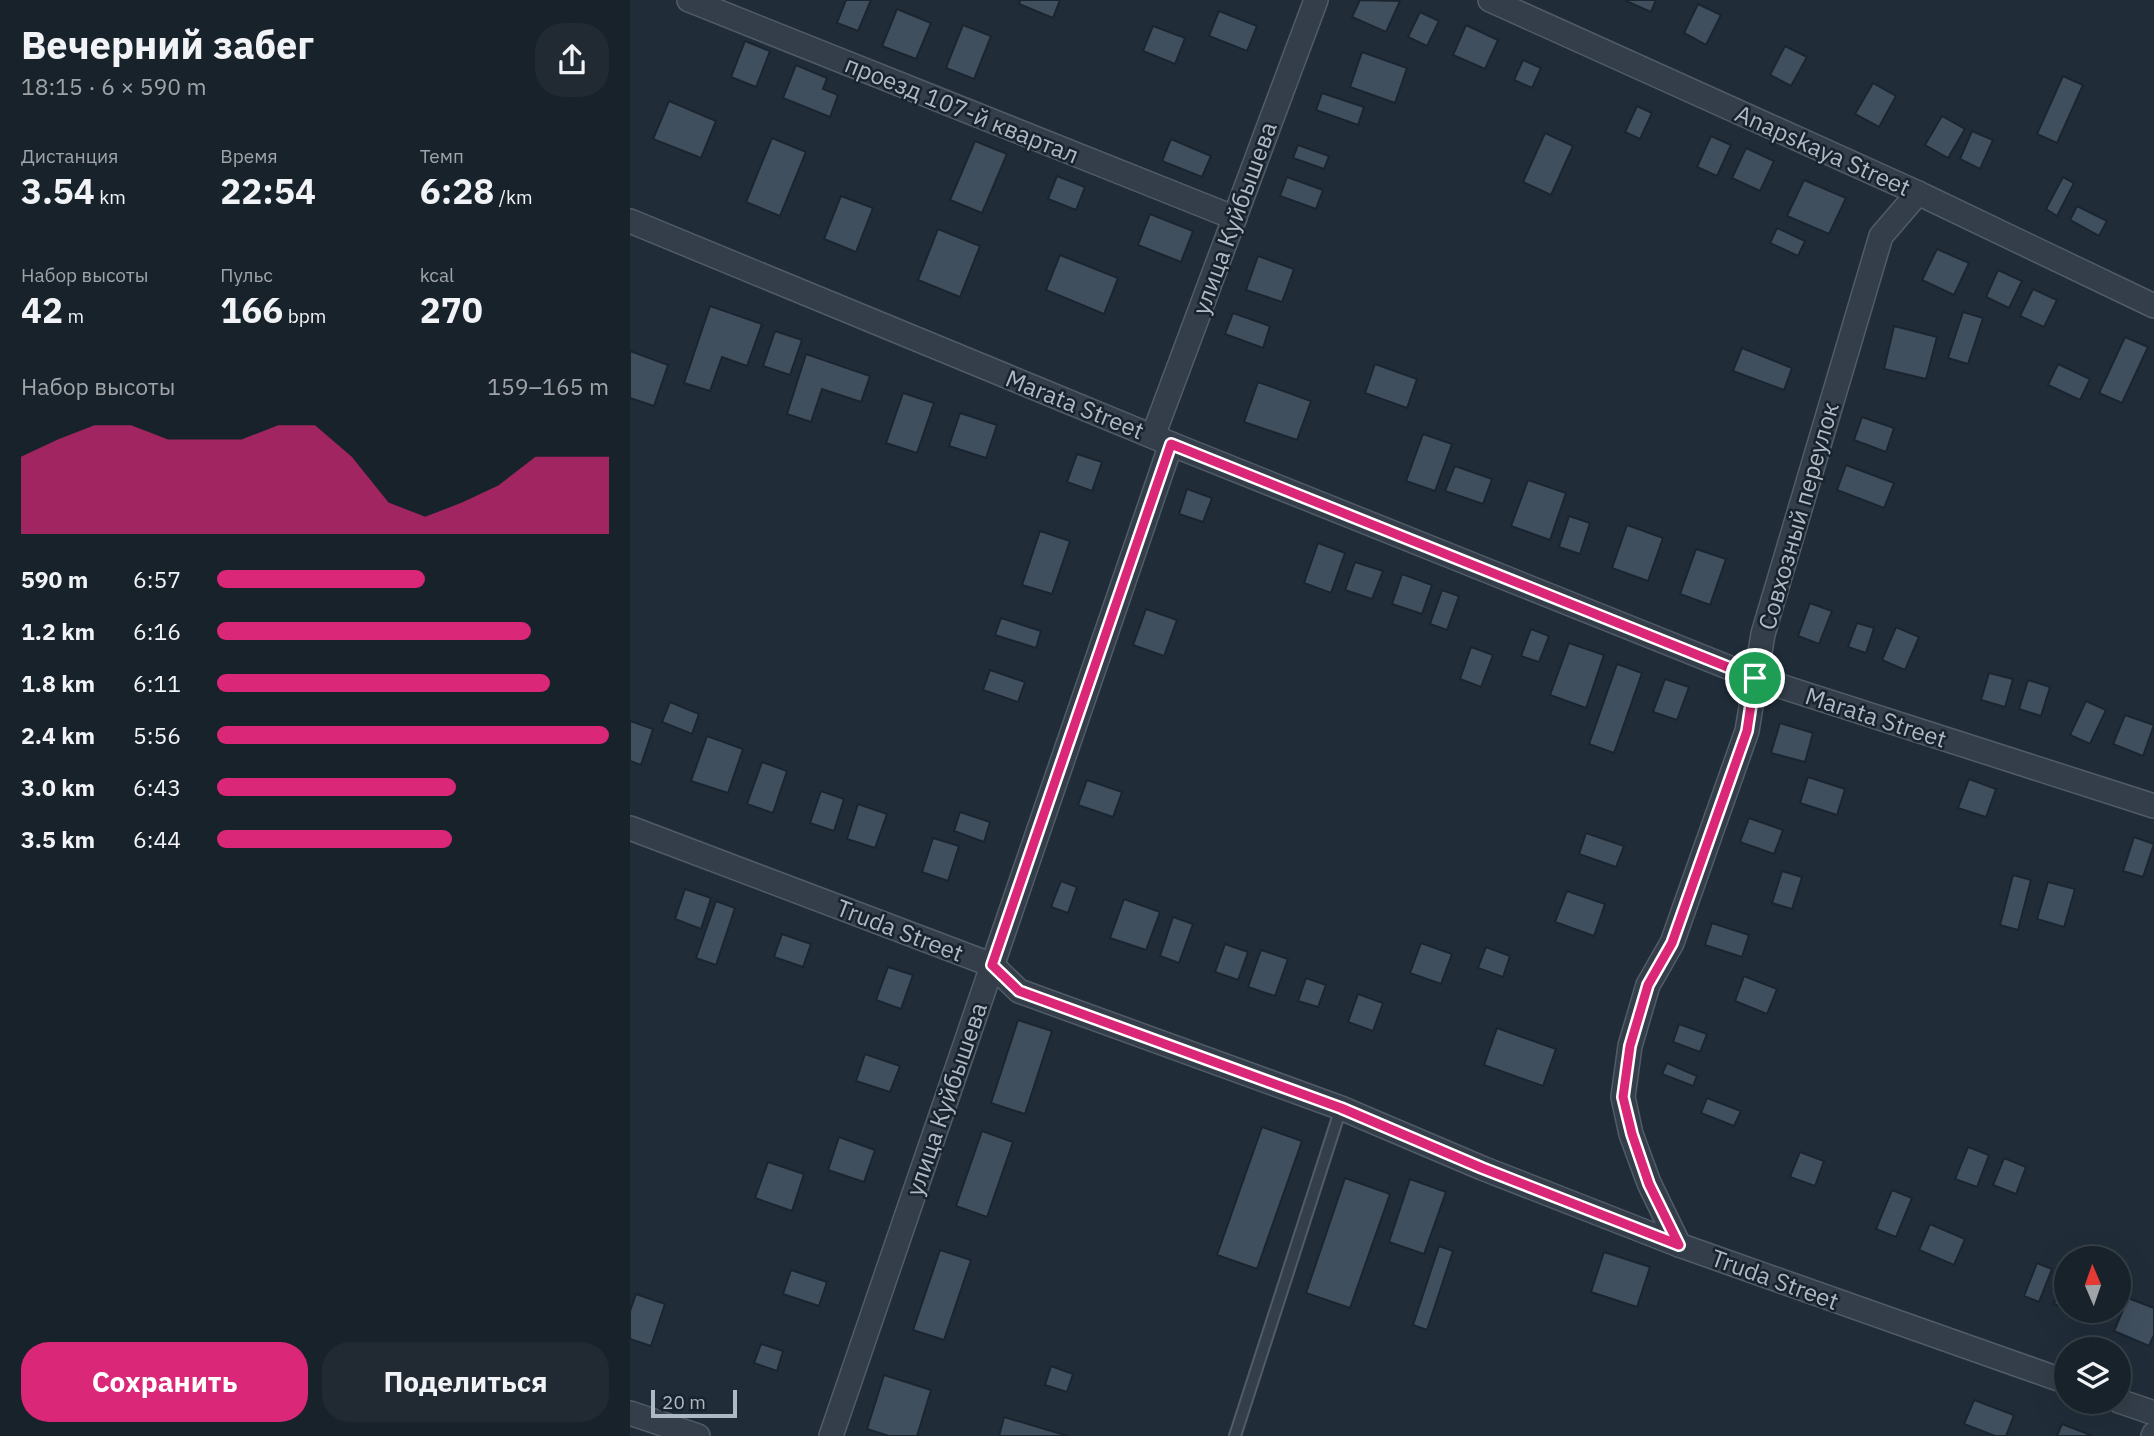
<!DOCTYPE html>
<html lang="ru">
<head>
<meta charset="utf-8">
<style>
	:root { --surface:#18222b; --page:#212a33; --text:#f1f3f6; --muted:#9fa4a9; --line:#363f47; --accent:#db2777 }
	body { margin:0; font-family:"IBM Plex Sans",sans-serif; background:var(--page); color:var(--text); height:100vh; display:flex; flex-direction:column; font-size:26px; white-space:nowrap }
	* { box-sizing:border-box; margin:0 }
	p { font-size:23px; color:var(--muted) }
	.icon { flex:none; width:38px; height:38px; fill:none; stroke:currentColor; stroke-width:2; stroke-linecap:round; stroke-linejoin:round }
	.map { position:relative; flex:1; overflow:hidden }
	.side { display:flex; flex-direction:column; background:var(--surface); width:630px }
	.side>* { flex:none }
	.needle { width:46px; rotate:358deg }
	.tools { position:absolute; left:1424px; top:1246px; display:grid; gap:14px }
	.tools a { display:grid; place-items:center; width:77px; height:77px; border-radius:50%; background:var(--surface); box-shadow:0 7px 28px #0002,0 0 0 2px var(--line); font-size:35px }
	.scale { position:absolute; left:21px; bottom:18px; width:86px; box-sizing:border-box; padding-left:7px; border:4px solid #aeb9c6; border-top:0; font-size:19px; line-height:24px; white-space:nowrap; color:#aeb9c6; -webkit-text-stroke:5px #19232e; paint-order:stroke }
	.pin { position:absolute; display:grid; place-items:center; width:60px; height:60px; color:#fff; margin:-30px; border:4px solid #fff; border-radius:50%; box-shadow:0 2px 7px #0007 }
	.round { display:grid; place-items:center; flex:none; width:74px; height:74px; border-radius:28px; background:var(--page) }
	.head { display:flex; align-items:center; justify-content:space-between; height:119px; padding:0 21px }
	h1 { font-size:38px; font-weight:700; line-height:52px }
	.stats { display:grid; grid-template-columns:repeat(3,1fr); gap:10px; height:119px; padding:7px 21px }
	.stats div { display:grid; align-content:center }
	.stats b { font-size:35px; font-weight:700 }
	.stats small { font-size:19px; font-weight:400 }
	.stats p { font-size:19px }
	.chart { height:196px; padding:14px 21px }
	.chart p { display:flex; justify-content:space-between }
	.chart svg { width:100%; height:126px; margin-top:7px; fill:var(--accent); opacity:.7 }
	.cta { display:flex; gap:14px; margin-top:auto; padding:14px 21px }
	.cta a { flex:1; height:80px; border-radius:28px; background:var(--accent); color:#fff; font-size:28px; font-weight:700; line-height:80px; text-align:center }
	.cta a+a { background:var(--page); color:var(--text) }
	ul { padding:0 21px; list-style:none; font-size:23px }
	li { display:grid; grid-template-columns:112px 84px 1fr; align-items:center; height:52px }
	li i { height:18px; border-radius:9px; background:var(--accent) }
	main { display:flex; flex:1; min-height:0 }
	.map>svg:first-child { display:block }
	.building { fill:#404f5e; stroke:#1b2530; stroke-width:2 }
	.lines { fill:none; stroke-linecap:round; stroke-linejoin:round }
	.lane-casing { stroke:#515c67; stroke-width:14 }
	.street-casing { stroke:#515c67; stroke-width:26 }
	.lane { stroke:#333e4a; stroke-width:10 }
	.street { stroke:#333e4a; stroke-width:23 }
	.route-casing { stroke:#fff; stroke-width:14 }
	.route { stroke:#db2777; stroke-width:9 }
	.labels { text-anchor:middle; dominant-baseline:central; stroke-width:5; stroke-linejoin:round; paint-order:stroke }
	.street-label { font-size:24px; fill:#aeb9c6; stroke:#19232e }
</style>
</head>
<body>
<main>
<section class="side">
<div class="head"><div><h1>Вечерний забег</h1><p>18:15 · 6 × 590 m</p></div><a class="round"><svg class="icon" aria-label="share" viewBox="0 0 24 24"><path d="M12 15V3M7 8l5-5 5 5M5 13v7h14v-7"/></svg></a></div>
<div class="stats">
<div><p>Дистанция</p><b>3.54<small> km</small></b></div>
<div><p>Время</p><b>22:54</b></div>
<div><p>Темп</p><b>6:28<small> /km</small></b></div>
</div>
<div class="stats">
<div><p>Набор высоты</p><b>42<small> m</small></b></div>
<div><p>Пульс</p><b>166<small> bpm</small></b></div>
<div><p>kcal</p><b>270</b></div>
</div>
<div class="chart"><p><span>Набор высоты</span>159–165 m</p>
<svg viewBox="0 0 160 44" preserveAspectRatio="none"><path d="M0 44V17L10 11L20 6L30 6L40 11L50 11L60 11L70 6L80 6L90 17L100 33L110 38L120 33L130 27L140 17L150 17L160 17V44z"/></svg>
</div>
<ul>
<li><b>590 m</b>6:57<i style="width:53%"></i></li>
<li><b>1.2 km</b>6:16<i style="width:80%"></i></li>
<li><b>1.8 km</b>6:11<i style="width:85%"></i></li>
<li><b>2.4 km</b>5:56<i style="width:100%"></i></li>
<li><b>3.0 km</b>6:43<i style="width:61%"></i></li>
<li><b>3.5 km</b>6:44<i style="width:60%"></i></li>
</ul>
<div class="cta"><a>Сохранить</a><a>Поделиться</a></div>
</section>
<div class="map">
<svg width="1524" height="1436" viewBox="0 0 1524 1436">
	<rect width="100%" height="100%" fill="#202d39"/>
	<!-- building -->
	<g class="building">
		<path d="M216 0H241L228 31 207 23Z"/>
		<path d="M390 0H430L423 18 389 4Z"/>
		<path d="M730 0 770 1 756 32 722 17Z"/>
		<path d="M994 0H1026L1021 12Z"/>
		<path d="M1068 4 1091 15 1076 45 1054 33Z"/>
		<path d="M267 9 301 23 286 59 252 46Z"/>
		<path d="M589 11 627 26 617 51 579 36Z"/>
		<path d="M790 12 809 21 797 46 778 37Z"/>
		<path d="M333 25 361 36 344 79 316 68Z"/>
		<path d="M836 25 868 40 855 69 823 55Z"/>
		<path d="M523 26 555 38 545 64 513 51Z"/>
		<path d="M115 41 140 51 126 87 101 77Z"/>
		<path d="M1155 46 1177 57 1161 86 1140 75Z"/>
		<path d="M732 52 777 68 765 103 720 87Z"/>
		<path d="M893 60 911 68 902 88 884 80Z"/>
		<path d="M166 65 197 78 193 89 208 95 200 117 153 98Z"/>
		<path d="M1433 76 1453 85 1427 143 1407 134Z"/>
		<path d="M1243 83 1266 96 1249 127 1225 114Z"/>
		<path d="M692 93 734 107 728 125 686 110Z"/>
		<path d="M39 101 86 121 71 158 23 139Z"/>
		<path d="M1007 106 1022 113 1010 139 995 132Z"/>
		<path d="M1312 116 1335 129 1318 158 1295 145Z"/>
		<path d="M1342 131 1363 140 1350 169 1330 159Z"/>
		<path d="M915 133 943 146 921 195 893 182Z"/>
		<path d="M1081 136 1101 145 1087 176 1067 167Z"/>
		<path d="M142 138 176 152 150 216 116 202Z"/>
		<path d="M541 139 581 156 572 177 532 161Z"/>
		<path d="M345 141 377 154 352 213 320 200Z"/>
		<path d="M668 145 699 156 694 169 663 158Z"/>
		<path d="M1116 148 1144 161 1130 191 1102 178Z"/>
		<path d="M427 176 455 187 446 210 418 199Z"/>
		<path d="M657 177 693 190 686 209 650 196Z"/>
		<path d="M1433 177 1444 183 1427 216 1416 209Z"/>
		<path d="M1174 180 1216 198 1199 234 1157 216Z"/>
		<path d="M211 196 243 208 226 252 194 239Z"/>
		<path d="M1447 206 1477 221 1469 236 1440 220Z"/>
		<path d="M520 214 563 231 551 262 508 245Z"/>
		<path d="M1147 228 1175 241 1168 256 1140 243Z"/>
		<path d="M308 229 350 246 330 297 288 280Z"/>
		<path d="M1307 249 1339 263 1324 295 1292 280Z"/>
		<path d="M430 255 488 278 474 314 416 290Z"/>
		<path d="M628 256 664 269 652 302 616 290Z"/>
		<path d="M1368 270 1392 281 1379 308 1356 297Z"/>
		<path d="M1403 289 1427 300 1414 327 1390 316Z"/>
		<path d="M80 306 132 324 117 366 92 357 80 391 54 383Z"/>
		<path d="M1333 312 1353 318 1338 364 1318 358Z"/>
		<path d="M603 313 640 326 633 348 595 334Z"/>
		<path d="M1264 326 1307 337 1296 379 1254 369Z"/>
		<path d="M145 331 172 340 160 375 133 366Z"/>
		<path d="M1495 337 1518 347 1492 403 1469 393Z"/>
		<path d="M1112 348 1162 368 1154 390 1103 371Z"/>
		<path d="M0 351 38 365 24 406 0 398Z"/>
		<path d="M176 354 240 376 231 402 192 389 181 422 157 414Z"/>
		<path d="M745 364 787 379 777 408 735 393Z"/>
		<path d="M1428 364 1460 379 1450 400 1418 385Z"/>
		<path d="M628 382 681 401 667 440 614 422Z"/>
		<path d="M273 393 304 403 287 453 256 443Z"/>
		<path d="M330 413 367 425 356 458 319 446Z"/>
		<path d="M1232 417 1264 428 1256 452 1224 440Z"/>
		<path d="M793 434 822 444 805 491 776 481Z"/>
		<path d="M447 454 472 462 462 491 437 482Z"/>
		<path d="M1216 465 1264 483 1254 508 1207 490Z"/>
		<path d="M825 466 862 479 853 504 815 491Z"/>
		<path d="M898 480 936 493 920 540 881 526Z"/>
		<path d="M557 489 582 498 573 522 549 514Z"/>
		<path d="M939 516 960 523 950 554 929 547Z"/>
		<path d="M997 525 1033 538 1018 581 982 568Z"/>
		<path d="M410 531 440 541 422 594 392 585Z"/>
		<path d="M688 543 715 553 701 593 674 583Z"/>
		<path d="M1066 549 1096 559 1080 605 1050 594Z"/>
		<path d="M725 562 753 571 742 599 715 590Z"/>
		<path d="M772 574 802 585 792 614 762 604Z"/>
		<path d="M812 590 829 596 817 630 800 624Z"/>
		<path d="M1180 603 1202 611 1189 644 1168 636Z"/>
		<path d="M516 609 547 620 534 656 503 645Z"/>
		<path d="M371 618 411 631 406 648 365 635Z"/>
		<path d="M1227 623 1244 628 1236 653 1218 647Z"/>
		<path d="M1266 627 1289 637 1275 670 1252 660Z"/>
		<path d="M901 629 919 636 909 662 891 656Z"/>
		<path d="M939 643 974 655 956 708 920 695Z"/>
		<path d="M841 647 863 655 851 687 830 679Z"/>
		<path d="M987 664 1012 673 984 753 959 744Z"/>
		<path d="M360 670 395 682 388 702 353 690Z"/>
		<path d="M1359 673 1383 679 1375 707 1351 700Z"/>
		<path d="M1035 679 1059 687 1047 720 1023 712Z"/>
		<path d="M1398 680 1420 687 1411 716 1389 709Z"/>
		<path d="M1456 701 1476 710 1460 744 1440 735Z"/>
		<path d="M40 702 69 714 62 734 32 722Z"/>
		<path d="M1495 715 1524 725 1513 756 1483 744Z"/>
		<path d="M0 721 23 729 11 765 0 761Z"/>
		<path d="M1150 723 1183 733 1175 762 1141 753Z"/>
		<path d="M77 736 113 749 98 793 61 781Z"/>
		<path d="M132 762 157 771 143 813 117 804Z"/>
		<path d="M1178 777 1215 789 1207 815 1170 803Z"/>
		<path d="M1339 779 1366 789 1356 817 1328 808Z"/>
		<path d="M457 780 492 792 483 817 448 805Z"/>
		<path d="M191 791 214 799 204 831 180 823Z"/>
		<path d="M228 804 257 814 245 848 217 839Z"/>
		<path d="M330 812 360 822 354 842 324 831Z"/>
		<path d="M1119 818 1153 830 1144 854 1110 842Z"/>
		<path d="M956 833 994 846 986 867 949 854Z"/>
		<path d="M1504 837 1524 844 1513 877 1493 871Z"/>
		<path d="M303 838 329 846 318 881 292 872Z"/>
		<path d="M1152 871 1172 877 1162 909 1142 903Z"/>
		<path d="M1383 875 1401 880 1388 930 1370 925Z"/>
		<path d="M431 881 447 887 438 913 421 907Z"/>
		<path d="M1418 882 1445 889 1434 927 1407 919Z"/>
		<path d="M55 889 81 898 71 929 45 919Z"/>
		<path d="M937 891 975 904 964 936 925 922Z"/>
		<path d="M494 899 530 912 516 950 480 938Z"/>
		<path d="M86 901 105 908 86 965 66 958Z"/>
		<path d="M543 917 563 924 549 963 530 956Z"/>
		<path d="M1082 923 1119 935 1112 957 1075 945Z"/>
		<path d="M152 934 181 944 173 967 144 957Z"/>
		<path d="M791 943 822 954 811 984 780 973Z"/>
		<path d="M595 944 618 952 608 980 585 972Z"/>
		<path d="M856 947 880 956 873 977 848 968Z"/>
		<path d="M631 950 658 959 645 996 618 987Z"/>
		<path d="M258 967 283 975 271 1009 246 1000Z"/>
		<path d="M1114 976 1147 989 1137 1014 1105 1001Z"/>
		<path d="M676 978 696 985 688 1007 668 1001Z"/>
		<path d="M728 994 753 1003 743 1031 718 1022Z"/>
		<path d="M388 1020 422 1031 395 1114 361 1103Z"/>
		<path d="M1049 1024 1077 1034 1070 1052 1043 1042Z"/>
		<path d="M867 1028 926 1049 913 1086 854 1065Z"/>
		<path d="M235 1054 270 1066 260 1092 226 1081Z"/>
		<path d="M1037 1063 1067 1076 1063 1086 1032 1074Z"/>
		<path d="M1077 1098 1111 1111 1104 1126 1071 1113Z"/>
		<path d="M632 1127 672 1141 627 1269 587 1255Z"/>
		<path d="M352 1131 383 1142 357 1217 326 1206Z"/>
		<path d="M209 1137 245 1150 234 1182 198 1170Z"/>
		<path d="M1338 1147 1359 1155 1347 1187 1325 1179Z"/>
		<path d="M1170 1152 1194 1161 1185 1186 1160 1177Z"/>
		<path d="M1374 1158 1396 1167 1386 1194 1363 1185Z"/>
		<path d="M138 1162 174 1174 162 1211 125 1198Z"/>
		<path d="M715 1178 760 1194 720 1308 676 1293Z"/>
		<path d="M780 1179 816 1192 794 1254 759 1242Z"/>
		<path d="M1262 1190 1282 1198 1266 1237 1246 1229Z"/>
		<path d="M1300 1224 1335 1239 1324 1265 1289 1250Z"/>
		<path d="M809 1246 823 1251 797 1330 783 1325Z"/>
		<path d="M310 1250 341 1260 314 1340 283 1330Z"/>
		<path d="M974 1252 1020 1267 1007 1307 961 1292Z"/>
		<path d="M1407 1263 1422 1269 1409 1302 1394 1296Z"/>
		<path d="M161 1270 197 1282 189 1306 153 1294Z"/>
		<path d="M1435 1276H1437V1309L1424 1304Z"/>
		<path d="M6 1294 35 1304 21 1346 0 1339V1311Z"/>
		<path d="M1498 1298 1524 1308V1335L1519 1346 1484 1331Z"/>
		<path d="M131 1344 153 1351 147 1371 124 1363Z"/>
		<path d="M421 1366 443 1374 437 1392 415 1385Z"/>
		<path d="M254 1375 301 1390 287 1436H259L237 1429Z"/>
		<path d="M1344 1400 1384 1415 1376 1436H1365L1334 1424Z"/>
		<path d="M374 1417 438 1436H369Z"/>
		<path d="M1432 1424 1463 1436H1427Z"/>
	</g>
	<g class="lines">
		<defs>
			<path id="lane" d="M605 1436 711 1108"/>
			<g id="street">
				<path d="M59 0 605 218"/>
				<path d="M860 0 1288 193 1524 306"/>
				<path d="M0 221 541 444 1125 678 1524 806"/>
				<path d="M523 436 686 0"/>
				<path d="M0 828 362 965 389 991 711 1108 852 1168 1049 1245 1437 1382"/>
				<path d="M1049 1245 1019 1183 1001 1134 993 1097 1000 1046 1018 985 1042 943 1117 731 1133 634 1251 236 1288 193"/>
				<path d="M1489 1401 1524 1413"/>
				<path d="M0 1413 68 1436"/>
				<path d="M201 1436 541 444"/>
				<path d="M1523 1436 1524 1434"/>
			</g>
		</defs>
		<!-- lane casing -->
		<use href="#lane" class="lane-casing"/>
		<!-- street casing -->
		<use href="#street" class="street-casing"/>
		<!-- lane -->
		<use href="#lane" class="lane"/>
		<!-- street -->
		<use href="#street" class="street"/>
	</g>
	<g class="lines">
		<defs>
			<path id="route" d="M541 444 1125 678 1117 731 1042 943 1018 985 1000 1046 993 1097 1002 1134 1019 1184 1049 1245 852 1168 711 1108 389 991 362 965Z"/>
		</defs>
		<!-- route casing -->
		<use href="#route" class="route-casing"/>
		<!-- route -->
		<use href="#route" class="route"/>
	</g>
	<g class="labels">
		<!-- street labels -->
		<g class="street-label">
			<text transform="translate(332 109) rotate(22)">проезд 107-й квартал</text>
			<text transform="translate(1193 150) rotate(24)">Anapskaya Street</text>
			<text transform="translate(604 218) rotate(-70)">улица Куйбышева</text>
			<text transform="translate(445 404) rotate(22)">Marata Street</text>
			<text transform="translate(1168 516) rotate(-74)">Совхозный переулок</text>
			<text transform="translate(1246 717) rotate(18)">Marata Street</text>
			<text transform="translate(270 930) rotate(21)">Truda Street</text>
			<text transform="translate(316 1099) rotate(-71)">улица Куйбышева</text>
			<text transform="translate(1145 1279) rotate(20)">Truda Street</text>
		</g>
	</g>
</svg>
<div class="tools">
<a><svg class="needle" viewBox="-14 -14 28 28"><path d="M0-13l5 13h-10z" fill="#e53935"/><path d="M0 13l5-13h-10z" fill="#9fa4a9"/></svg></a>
<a><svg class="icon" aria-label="layers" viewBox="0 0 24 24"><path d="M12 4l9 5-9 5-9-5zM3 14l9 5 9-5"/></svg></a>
</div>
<div class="scale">20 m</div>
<div class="pin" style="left:1125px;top:678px;background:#1e9e55"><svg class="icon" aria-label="arrive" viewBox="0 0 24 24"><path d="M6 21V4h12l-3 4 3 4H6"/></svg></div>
</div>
</main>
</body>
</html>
